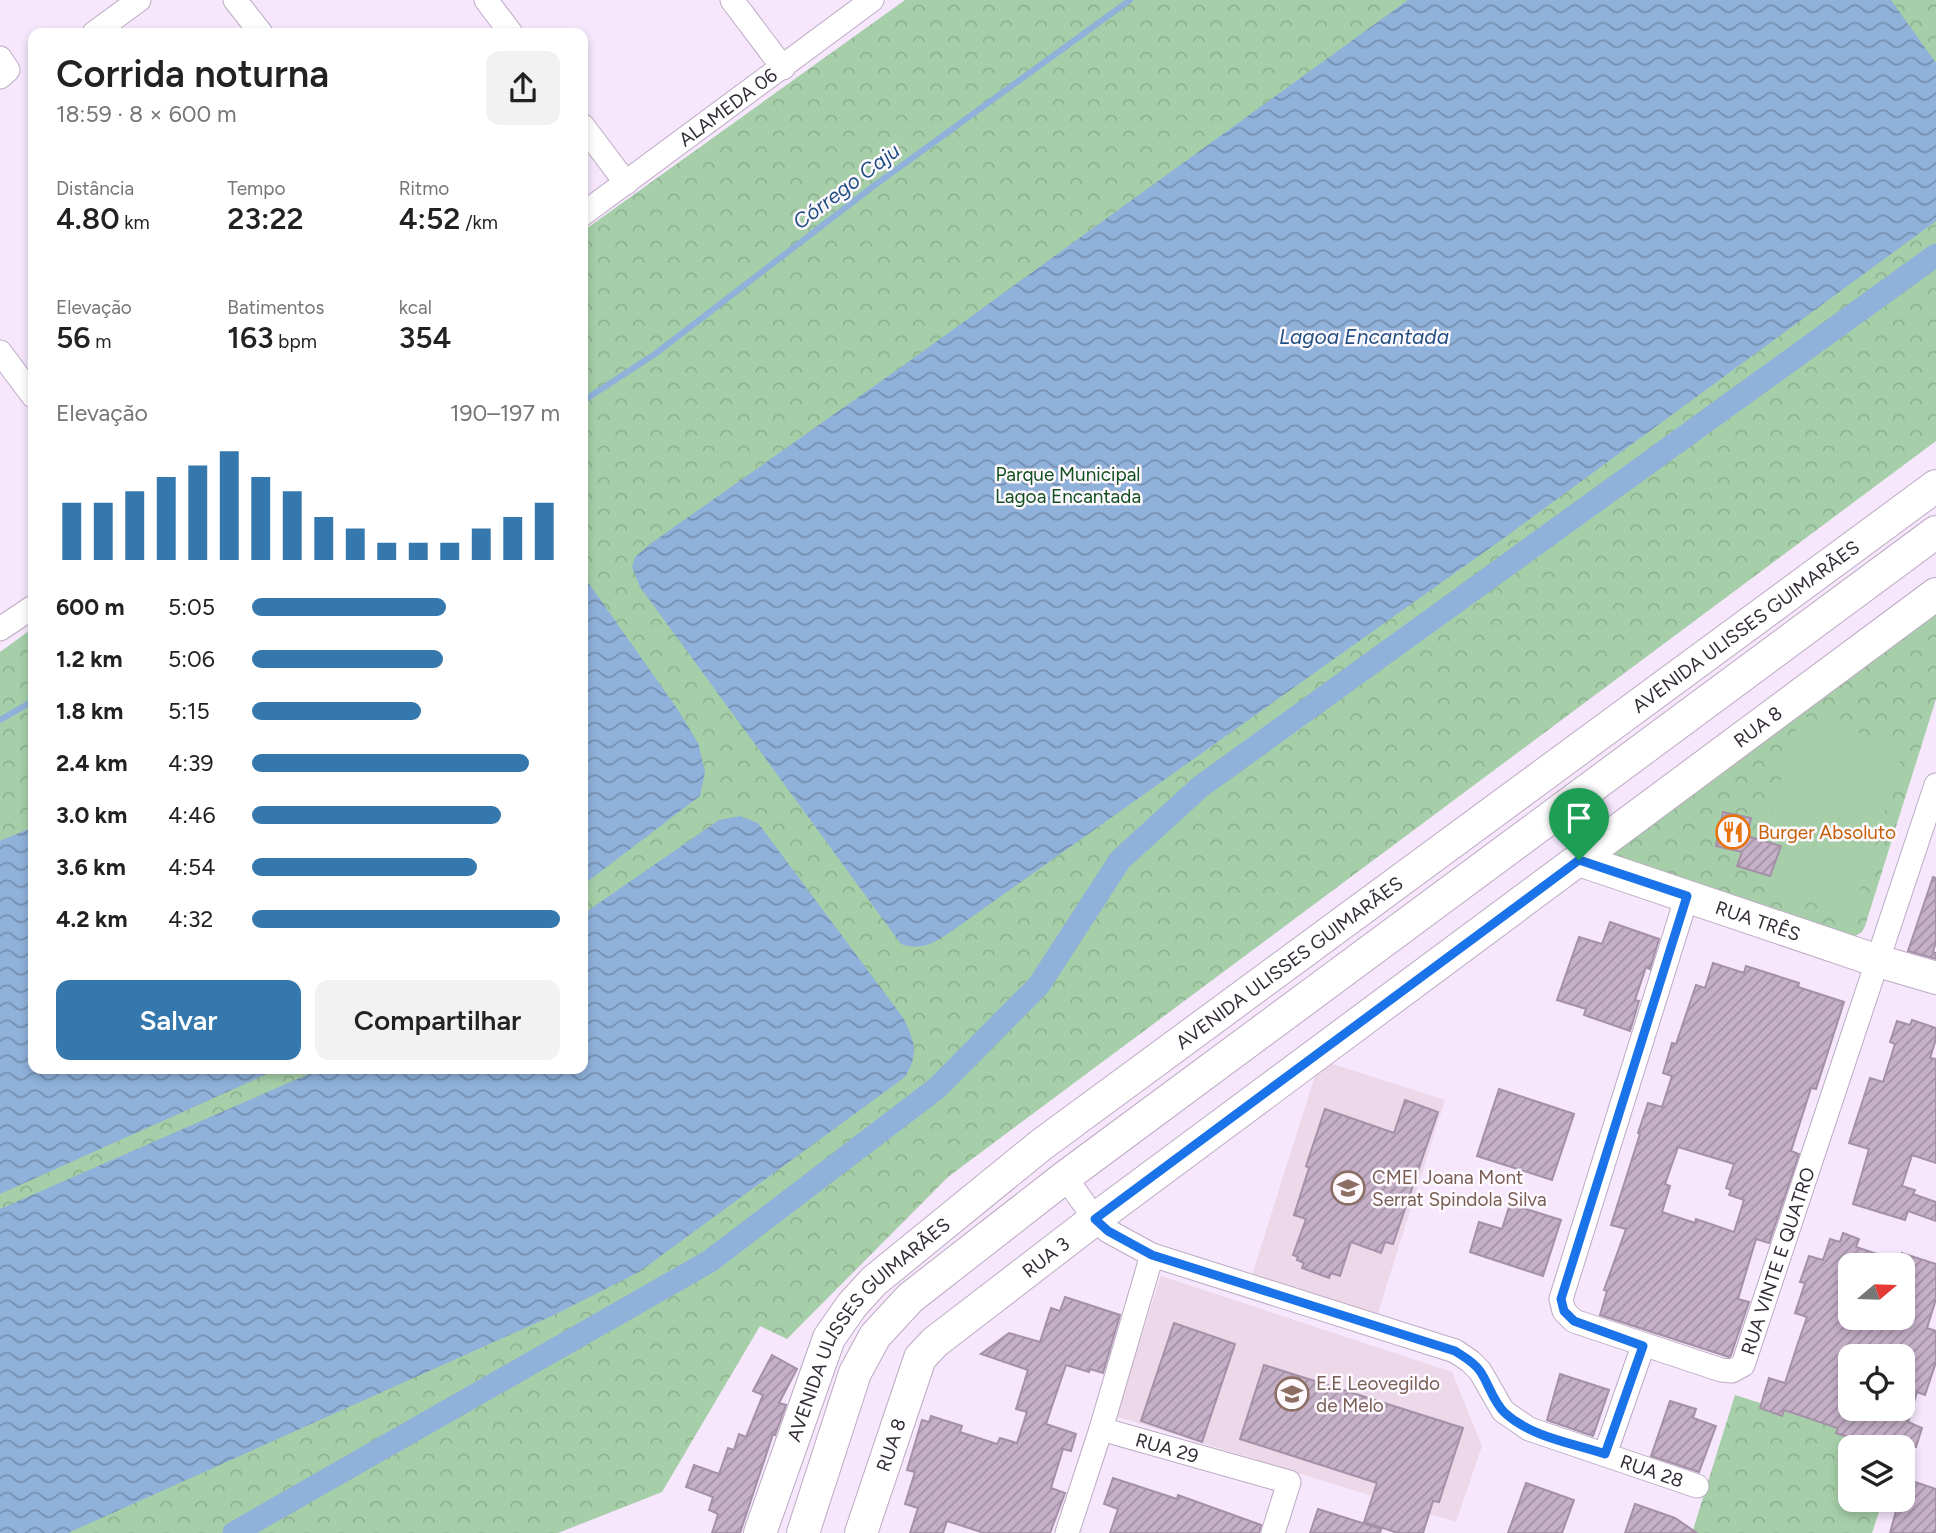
<!DOCTYPE html>
<html lang="pt">
<head>
<meta charset="utf-8">
<style>
	:root { --surface:#fff; --page:#f2f2f2; --text:#222; --muted:#767676; --accent:#3478ae }
	body { margin:0; font-family:Figtree,sans-serif; background:var(--page); color:var(--text); height:100vh; display:flex; flex-direction:column; font-size:26px; white-space:nowrap }
	* { box-sizing:border-box; margin:0 }
	p { font-size:23px; color:var(--muted) }
	.icon { flex:none; width:38px; height:38px; fill:none; stroke:currentColor; stroke-width:2; stroke-linecap:round; stroke-linejoin:round }
	.map { position:relative; flex:1; overflow:hidden }
	.drawer { position:absolute; left:28px; top:28px; width:560px; height:1046px; display:flex; flex-direction:column; background:var(--surface); border-radius:14px; box-shadow:0 4px 10px #0003 }
	.drawer>* { flex:none }
	.needle { width:46px; rotate:71deg }
	.buttons { position:absolute; left:1838px; top:1253px; display:grid; gap:14px }
	.buttons a { display:grid; place-items:center; width:77px; height:77px; border-radius:14px; background:var(--surface); box-shadow:0 4px 10px #0003; font-size:35px }
	.pin { position:absolute; display:grid; place-items:center; width:60px; height:60px; color:#fff; margin:-72px -30px; border-radius:50% 50% 50% 0; rotate:-45deg; box-shadow:0 0 7px #0007 }
	.pin .icon { rotate:45deg }
	.round { display:grid; place-items:center; flex:none; width:74px; height:74px; border-radius:14px; background:var(--page) }
	.summary { display:flex; align-items:center; justify-content:space-between; height:119px; padding:0 28px }
	h1 { font-size:38px; font-weight:600; line-height:52px }
	.figures { display:grid; grid-template-columns:repeat(3,1fr); gap:10px; height:119px; padding:7px 28px }
	.figures div { display:grid; align-content:center }
	.figures b { font-size:30px; font-weight:600 }
	.figures small { font-size:19px; font-weight:400 }
	.figures p { font-size:19px }
	.chart { height:196px; padding:14px 28px }
	.chart p { display:flex; justify-content:space-between }
	.chart svg { width:100%; height:126px; margin-top:7px; stroke:var(--accent); stroke-width:6 }
	.action { display:flex; gap:14px; margin-top:auto; padding:14px 28px }
	.action a { flex:1; height:80px; border-radius:14px; background:var(--accent); color:#fff; font-size:28px; font-weight:600; line-height:80px; text-align:center }
	.action a+a { background:var(--page); color:var(--text) }
	ul { padding:0 28px; list-style:none; font-size:23px }
	li { display:grid; grid-template-columns:112px 84px 1fr; align-items:center; height:52px }
	li i { height:18px; border-radius:9px; background:var(--accent) }
	.map>svg:first-child { display:block }
	.education { fill:#ecd8e9 }
	.park { fill:url(#park-crowns) }
	.pitch { fill:#a6cfa9 }
	.water { fill:url(#water-waves) }
	.lines { fill:none; stroke-linecap:round; stroke-linejoin:round }
	.stream { stroke:#8fb1da; stroke-width:6 }
	.canal { stroke:#8fb1da; stroke-width:23 }
	.building { fill:url(#building-hatch); stroke:#a490a7; stroke-width:2; fill-rule:evenodd }
	.street-casing { stroke:#bdaac3; stroke-width:25 }
	.secondary-casing { stroke:#bdaac3; stroke-width:34 }
	.street { stroke:#fff; stroke-width:23 }
	.secondary { stroke:#fff; stroke-width:32 }
	.route-casing { stroke:#fff; stroke-width:14 }
	.route { stroke:#1a73e8; stroke-width:9 }
	.labels { text-anchor:middle; dominant-baseline:central; stroke-width:5; stroke-linejoin:round; paint-order:stroke }
	.street-label { font-size:19px; fill:#342d37; stroke:#fdf9fe }
	.park-label { font-size:19px; fill:#104f1f; stroke:#fdf9fe }
	.food-label { font-size:19px; fill:#c56008; stroke:#fdf9fe; text-anchor:start }
	.education-label { font-size:19px; fill:#785e54; stroke:#fdf9fe; text-anchor:start }
	.water-label { font-size:21px; font-style:italic; fill:#225084; stroke:#fdf9fe }
</style>
</head>
<body>
<div class="map">
<svg width="1936" height="1533" viewBox="0 0 1936 1533">
	<defs>
		<pattern id="park-crowns" width="20" height="18" patternUnits="userSpaceOnUse" patternTransform="scale(1.75)"><rect width="20" height="18" fill="#a6cfa9"/><path d="M2 6a3 3 0 1 1 6 0M12 15a3 3 0 1 1 6 0" fill="none" stroke="#90b292"/></pattern>
		<pattern id="water-waves" width="16" height="10" patternUnits="userSpaceOnUse" patternTransform="scale(1.75)"><rect width="16" height="10" fill="#8fb1da"/><path d="M0 5q4-4 8 0t8 0" fill="none" stroke="#7690b2"/></pattern>
		<pattern id="building-hatch" width="6" height="6" patternUnits="userSpaceOnUse" patternTransform="scale(1.75)"><rect width="6" height="6" fill="#c5b0c8"/><path d="M-1 1l2-2M0 6l6-6M5 7l2-2" fill="none" stroke="#a190a3"/></pattern>
	</defs>
	<rect width="100%" height="100%" fill="#f6e7fc"/>
	<!-- education -->
	<g class="education">
		<path d="M1320 1060 1445 1100 1377 1316 1252 1275Z"/>
		<path d="M1161 1276 1452 1372 1482 1446 1456 1522 1115 1416Z"/>
	</g>
	<!-- park -->
	<g class="park">
		<path d="M905 0H1936V441L948 1177 787 1339 760 1326 662 1492 558 1533H0V652L33 628V1069H583V231Z"/>
		<path d="M1936 603V699L1865 926 1862 932 1850 939 1602 858Z"/>
		<path d="M1735 1395 1898 1447H1850V1500H1883L1872 1533H1692Z"/>
	</g>
	<!-- pitch -->
	<path class="pitch" d="M1801 715 1904 747 1852 915 1749 883Z"/>
	<!-- water -->
	<g class="water">
		<path d="M1408 0H1891L1936 63V221L1504 538 952 931C934 943 922 951 901 944L640 587 632 567 635 557 650 544 911 360Z"/>
		<path d="M583 575 678 710 698 743 705 772 700 796 583 885Z"/>
		<path d="M740 816 758 823 904 1019C915 1043 919 1054 905 1077L639 1272 554 1315 68 1533H0V1209L320 1069H583V914L719 820Z"/>
		<path d="M33 827V1069H278L0 1194V841Z"/>
	</g>
	<g class="lines">
		<!-- stream -->
		<g class="stream">
			<path d="M583 401 655 354 875 185 1130 0"/>
			<path d="M0 720 33 701"/>
		</g>
		<!-- canal -->
		<path class="canal" d="M234 1533 710 1261 937 1088 1039 985 1120 860 1200 787 1936 255"/>
	</g>
	<!-- building -->
	<g class="building">
		<path d="M1723 812 1751 818 1747 836 1781 846 1770 876 1737 866 1742 852 1716 846Z"/>
		<path d="M1933 877 1936 878V942L1933 952 1936 953V959L1908 951Z"/>
		<path d="M1610 922 1659 939 1650 969 1646 967 1635 1000 1639 1001 1630 1031 1584 1015 1586 1009 1557 1000 1579 937 1602 944Z"/>
		<path d="M1713 963 1744 973 1746 966 1799 983 1798 987 1844 1002 1816 1089 1811 1088 1791 1151 1799 1154 1769 1243 1756 1239 1738 1299 1749 1302 1731 1355 1729 1357 1600 1315 1607 1291 1604 1290 1626 1229 1611 1225 1640 1134 1638 1133 1648 1103 1662 1107 1672 1076 1663 1073 1672 1043 1676 1044 1696 985 1705 988ZM1678 1147 1734 1164 1726 1188 1731 1190 1729 1195 1744 1200 1734 1232 1696 1219 1695 1223 1662 1212 1670 1186 1665 1184Z"/>
		<path d="M1912 1020 1936 1028V1039L1930 1058 1936 1059V1163L1912 1155 1902 1186 1915 1190 1913 1194 1936 1202V1221L1908 1211 1905 1220 1853 1204 1869 1149 1849 1143 1870 1078 1883 1082 1895 1044 1890 1042 1897 1021 1910 1025Z"/>
		<path d="M1499 1089 1574 1114 1552 1180 1477 1156Z"/>
		<path d="M1405 1100 1438 1112 1393 1244 1385 1242 1381 1253 1351 1242 1340 1276 1331 1273 1329 1278 1302 1268 1304 1263 1297 1260 1298 1257 1293 1255 1306 1219 1294 1215 1309 1168 1306 1166 1325 1109 1394 1133Z"/>
		<path d="M1510 1204 1561 1220 1543 1276 1470 1252 1479 1222 1502 1229Z"/>
		<path d="M1843 1233 1859 1239 1856 1247 1901 1262V1265H1850V1297L1843 1318H1902V1253L1936 1264V1299L1927 1328 1936 1331V1362L1925 1395 1917 1392 1908 1422 1922 1428 1916 1447H1880L1836 1433 1838 1428 1784 1410 1782 1416 1760 1408 1769 1378 1785 1383 1797 1346 1807 1317 1795 1313 1805 1283 1800 1282 1809 1256 1823 1260 1830 1239 1840 1242ZM1850 1356H1902V1409H1850Z"/>
		<path d="M1065 1297 1120 1315 1103 1373 1090 1369 1089 1372 1066 1365 1046 1424 1076 1434 1071 1451 1063 1449 1051 1488 1065 1493 1050 1533H984L947 1521 943 1533H910L918 1508 905 1504 915 1472 907 1470 922 1420 929 1422 931 1416 962 1426 960 1432 997 1444 1000 1438 1017 1443 1027 1412 1016 1409 1028 1370 981 1354 1009 1333 1040 1342 1051 1308 1060 1311Z"/>
		<path d="M1174 1323 1235 1344 1202 1442 1141 1421Z"/>
		<path d="M772 1355 797 1369 779 1403 786 1405 775 1435 773 1434 740 1533H712L718 1514 709 1510 713 1497 686 1487 694 1465 719 1474 728 1448 734 1450 739 1434 746 1437 763 1395 753 1391Z"/>
		<path d="M1264 1365 1463 1428 1439 1502 1433 1501 1423 1533H1398L1364 1522 1377 1483 1240 1439Z"/>
		<path d="M1560 1374 1609 1390 1593 1436 1547 1420Z"/>
		<path d="M1670 1401 1696 1409 1693 1418 1716 1426 1699 1472 1651 1456Z"/>
		<path d="M1113 1478 1177 1499 1178 1495 1261 1525 1259 1533H1110L1118 1509 1104 1504Z"/>
		<path d="M1906 1479 1936 1489V1533H1890L1899 1500H1902Z"/>
		<path d="M1526 1483 1574 1500 1562 1533H1508Z"/>
		<path d="M1635 1504 1675 1518 1697 1533H1625Z"/>
		<path d="M1318 1509 1381 1529 1380 1533H1310Z"/>
	</g>
	<g class="lines">
		<defs>
			<g id="street">
				<path d="M235 0 261 33"/>
				<path d="M486 0 511 33"/>
				<path d="M732 0 783 68"/>
				<path d="M94 33 139 0"/>
				<path d="M0 58 8 70 0 77"/>
				<path d="M583 126 626 183"/>
				<path id="s1" d="M583 214 872 0"/>
				<path d="M0 352 33 396"/>
				<path d="M0 629 33 607"/>
				<path id="s2" d="M1687 896 1561 1299 1564 1311 1574 1321 1721 1370 1732 1371 1743 1365 1936 785"/>
				<path id="s3" d="M1065 1177 1095 1219 1108 1231 1152 1255 1455 1351 1470 1361 1480 1371 1503 1411 1529 1429 1697 1486"/>
				<path d="M1101 1429 1152 1255"/>
				<path d="M1605 1454 1643 1346"/>
				<path id="s4" d="M1067 1533 1101 1429 1289 1482 1273 1533"/>
			</g>
			<g id="secondary">
				<path id="s5" d="M1579 860 1878 961 1936 978"/>
				<path id="s6" d="M760 1533 829 1338 852 1305 874 1281 1041 1145 1936 486"/>
				<path d="M803 1533 855 1373 875 1336 910 1298 1065 1177 1936 532"/>
				<path id="s7" d="M861 1533 920 1358 935 1342 1095 1219 1936 594"/>
			</g>
		</defs>
		<!-- street casing -->
		<use href="#street" class="street-casing"/>
		<!-- secondary casing -->
		<use href="#secondary" class="secondary-casing"/>
		<!-- street -->
		<use href="#street" class="street"/>
		<!-- secondary -->
		<use href="#secondary" class="secondary"/>
	</g>
	<g class="lines">
		<defs>
			<path id="route" d="M1579 860 1687 896 1561 1299 1564 1311 1574 1321 1643 1346 1605 1454C1572 1443 1531 1437 1505 1413 1493 1402 1489 1384 1480 1371 1474 1362 1464 1357 1455 1351L1152 1255 1108 1231 1095 1219Z"/>
		</defs>
		<!-- route casing -->
		<use href="#route" class="route-casing"/>
		<!-- route -->
		<use href="#route" class="route"/>
	</g>
	<!-- icons -->
	<defs>
		<symbol id="restaurant-ring" viewBox="-11 -11 22 22"><circle r="9.5" fill="#fdf9fe" stroke="#e8710a" stroke-width="1.5"/><path d="M-5-6h1v4h1v-4h1v4h1v-4h1v5L-1.5 .5V6h-2V.5L-5-1ZM5-6V6H3V1.5H1.5Q1.5-4 5-6Z" fill="#e8710a"/></symbol>
		<symbol id="school-ring" viewBox="-11 -11 22 22"><circle r="9.5" fill="#fdf9fe" stroke="#8d6e63" stroke-width="1.5"/><path d="M0-5L7-2L0 1L-7-2ZM-4 1L0 2.5L4 1V4Q0 6-4 4Z" fill="#8d6e63"/></symbol>
	</defs>
	<g fill-rule="evenodd">
		<use href="#restaurant-ring" x="1714" y="813" width="38" height="38"/>
		<use href="#school-ring" x="1329" y="1169" width="38" height="38"/>
		<use href="#school-ring" x="1273" y="1375" width="38" height="38"/>
	</g>
	<g class="labels">
		<!-- street labels -->
		<g class="street-label">
			<text stroke="none"><textPath href="#s1" startOffset="180">ALAMEDA 06</textPath></text>
			<text stroke="none"><textPath href="#s6" startOffset="1370">AVENIDA ULISSES GUIMARÃES</textPath></text>
			<text stroke="none"><textPath href="#s7" startOffset="1234">RUA 8</textPath></text>
			<text stroke="none"><textPath href="#s5" startOffset="189">RUA TRÊS</textPath></text>
			<text stroke="none"><textPath href="#s6" startOffset="803">AVENIDA ULISSES GUIMARÃES</textPath></text>
			<text stroke="none"><textPath href="#s7" startOffset="346">RUA 3</textPath></text>
			<text stroke="none"><textPath href="#s2" startOffset="737">RUA VINTE E QUATRO</textPath></text>
			<text stroke="none"><textPath href="#s6" startOffset="236">AVENIDA ULISSES GUIMARÃES</textPath></text>
			<text stroke="none"><textPath href="#s7" startOffset="93">RUA 8</textPath></text>
			<text stroke="none"><textPath href="#s4" startOffset="178">RUA 29</textPath></text>
			<text stroke="none"><textPath href="#s3" startOffset="677">RUA 28</textPath></text>
		</g>
		<!-- park labels -->
		<g class="park-label">
			<text x="1068" y="474">Parque Municipal<tspan x="1068" dy="22">Lagoa Encantada</tspan></text>
		</g>
		<!-- food labels -->
		<g class="food-label">
			<text x="1758" y="832">Burger Absoluto</text>
		</g>
		<!-- education labels -->
		<g class="education-label">
			<text x="1372" y="1177">CMEI Joana Mont<tspan x="1372" dy="22">Serrat Spindola Silva</tspan></text>
			<text x="1316" y="1383">E.E Leovegildo<tspan x="1316" dy="22">de Melo</tspan></text>
		</g>
		<!-- water labels -->
		<g class="water-label">
			<text transform="translate(846 186) rotate(-37)">Córrego Caju</text>
			<text x="1364" y="336">Lagoa Encantada</text>
		</g>
	</g>
</svg>
<div class="buttons">
<a><svg class="needle" viewBox="-14 -14 28 28"><path d="M0-13l5 13h-10z" fill="#e53935"/><path d="M0 13l5-13h-10z" fill="#767676"/></svg></a>
<a><svg class="icon" aria-label="locate" viewBox="0 0 24 24"><circle cx="12" cy="12" r="6"/><path d="M12 2v4M12 18v4M2 12h4M18 12h4"/></svg></a>
<a><svg class="icon" aria-label="layers" viewBox="0 0 24 24"><path d="M12 4l9 5-9 5-9-5zM3 14l9 5 9-5"/></svg></a>
</div>
<div class="pin" style="left:1579px;top:860px;background:#1e9e55"><svg class="icon" aria-label="arrive" viewBox="0 0 24 24"><path d="M6 21V4h12l-3 4 3 4H6"/></svg></div>
<section class="drawer">
<div class="summary"><div><h1>Corrida noturna</h1><p>18:59 · 8 × 600 m</p></div><a class="round"><svg class="icon" aria-label="share" viewBox="0 0 24 24"><path d="M12 15V3M7 8l5-5 5 5M5 13v7h14v-7"/></svg></a></div>
<div class="figures">
<div><p>Distância</p><b>4.80<small> km</small></b></div>
<div><p>Tempo</p><b>23:22</b></div>
<div><p>Ritmo</p><b>4:52<small> /km</small></b></div>
</div>
<div class="figures">
<div><p>Elevação</p><b>56<small> m</small></b></div>
<div><p>Batimentos</p><b>163<small> bpm</small></b></div>
<div><p>kcal</p><b>354</b></div>
</div>
<div class="chart"><p><span>Elevação</span>190–197 m</p>
<svg viewBox="0 0 160 44" preserveAspectRatio="none"><path d="M5 44V24M15 44V24M25 44V20M35 44V15M45 44V11M55 44V6M65 44V15M75 44V20M85 44V29M95 44V33M105 44V38M115 44V38M125 44V38M135 44V33M145 44V29M155 44V24"/></svg>
</div>
<ul>
<li><b>600 m</b>5:05<i style="width:63%"></i></li>
<li><b>1.2 km</b>5:06<i style="width:62%"></i></li>
<li><b>1.8 km</b>5:15<i style="width:55%"></i></li>
<li><b>2.4 km</b>4:39<i style="width:90%"></i></li>
<li><b>3.0 km</b>4:46<i style="width:81%"></i></li>
<li><b>3.6 km</b>4:54<i style="width:73%"></i></li>
<li><b>4.2 km</b>4:32<i style="width:100%"></i></li>
</ul>
<div class="action"><a>Salvar</a><a>Compartilhar</a></div>
</section>
</div>
</body>
</html>
